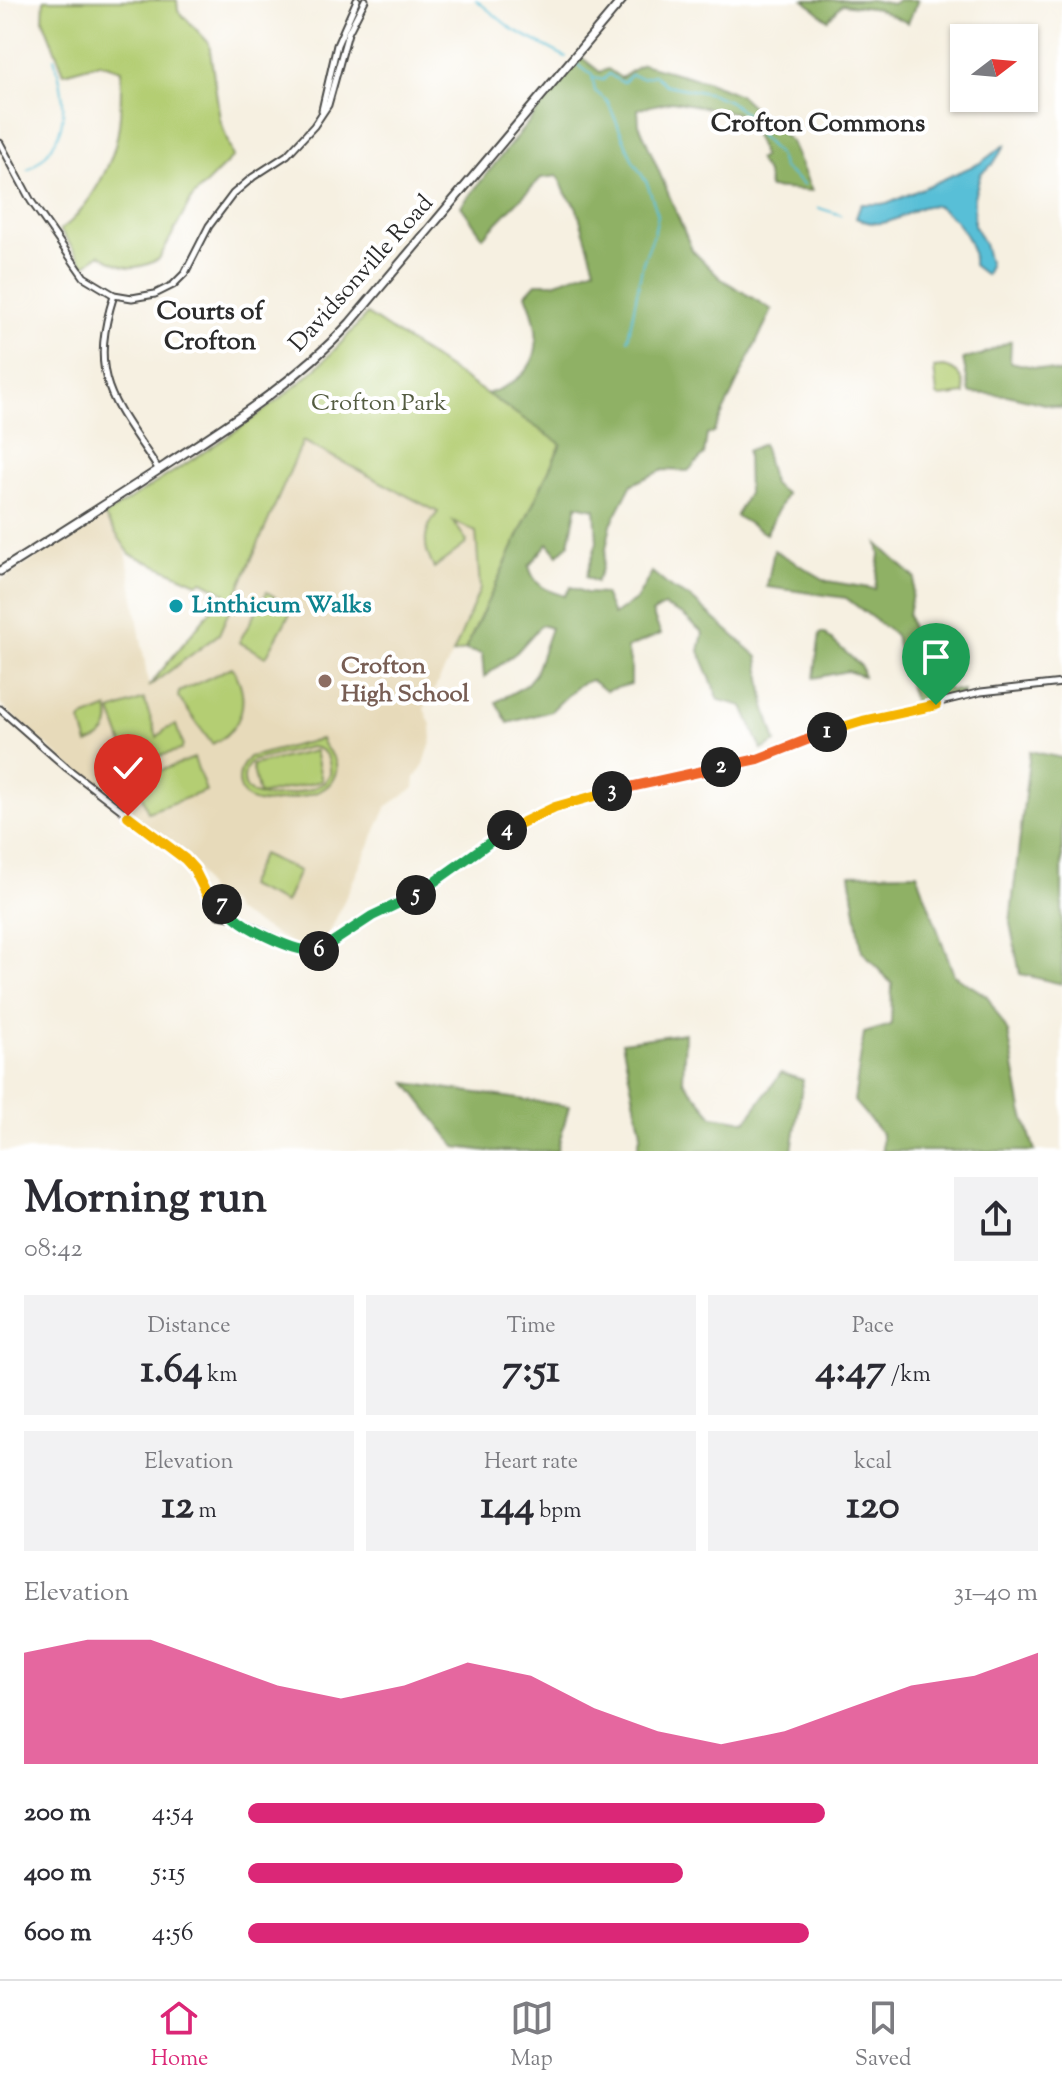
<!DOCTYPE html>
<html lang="en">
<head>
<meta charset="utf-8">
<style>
	:root { --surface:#fff; --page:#f2f2f3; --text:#2b2b33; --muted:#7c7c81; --line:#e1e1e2; --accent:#db2777 }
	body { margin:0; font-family:"Sorts Mill Goudy",serif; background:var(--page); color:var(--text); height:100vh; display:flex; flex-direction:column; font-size:30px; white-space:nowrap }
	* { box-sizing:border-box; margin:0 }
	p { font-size:26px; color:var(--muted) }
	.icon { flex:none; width:44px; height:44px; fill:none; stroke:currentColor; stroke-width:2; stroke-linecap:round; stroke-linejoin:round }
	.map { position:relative; height:1151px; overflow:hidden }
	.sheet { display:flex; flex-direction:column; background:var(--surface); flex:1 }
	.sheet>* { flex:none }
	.needle { width:52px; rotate:74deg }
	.buttons { position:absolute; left:950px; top:24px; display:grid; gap:16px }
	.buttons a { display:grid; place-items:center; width:88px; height:88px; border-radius:0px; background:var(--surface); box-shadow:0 2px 6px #0004; font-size:40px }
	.pin { position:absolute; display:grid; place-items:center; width:68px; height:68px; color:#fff; margin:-82px -34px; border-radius:50% 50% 50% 0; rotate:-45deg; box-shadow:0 0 8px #0007 }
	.pin .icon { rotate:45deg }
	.km { position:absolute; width:40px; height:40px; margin:-20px; border-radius:50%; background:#222; color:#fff; font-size:22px; line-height:40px; text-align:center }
	.round { display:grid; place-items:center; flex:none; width:84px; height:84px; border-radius:0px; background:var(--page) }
	.overview { display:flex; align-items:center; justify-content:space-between; height:136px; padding:0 24px }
	h1 { font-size:44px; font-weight:800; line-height:60px }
	.stats { display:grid; grid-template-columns:repeat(3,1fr); gap:12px; height:136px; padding:8px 24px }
	.stats div { display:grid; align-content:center; border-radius:0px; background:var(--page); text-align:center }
	.stats b { font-size:40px; font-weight:800 }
	.stats small { font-size:22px; font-weight:400 }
	.stats p { font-size:22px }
	.chart { height:224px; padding:16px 24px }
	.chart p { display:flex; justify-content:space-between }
	.chart svg { width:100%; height:144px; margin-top:8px; fill:var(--accent); opacity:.7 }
	ul { padding:0 24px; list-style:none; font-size:26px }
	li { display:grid; grid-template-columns:128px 96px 1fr; align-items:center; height:60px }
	li i { height:20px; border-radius:10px; background:var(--accent) }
	.tabs { display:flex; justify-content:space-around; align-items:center; height:112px; border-top:2px solid var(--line); background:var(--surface); font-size:22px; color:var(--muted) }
	.tabs a { display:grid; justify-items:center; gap:4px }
	.tabs .current { color:var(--accent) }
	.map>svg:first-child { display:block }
	.built { fill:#e7daba }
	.green { fill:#b4ce73; stroke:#707c4f; stroke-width:2; fill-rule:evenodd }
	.forest { fill:#8fb165; stroke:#5d6e48; stroke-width:2 }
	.water { fill:#59bfd7; stroke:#427581; stroke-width:2 }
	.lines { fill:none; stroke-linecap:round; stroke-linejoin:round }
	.stream { stroke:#59bfd7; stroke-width:2 }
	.minor-casing { stroke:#494946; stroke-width:9 }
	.major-casing { stroke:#494946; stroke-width:11 }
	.minor { stroke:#fff; stroke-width:5 }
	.major { stroke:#fff; stroke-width:7 }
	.split-1-casing { stroke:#fff; stroke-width:16 }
	.split-2-casing { stroke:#fff; stroke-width:16 }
	.split-3-casing { stroke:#fff; stroke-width:16 }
	.split-4-casing { stroke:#fff; stroke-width:16 }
	.split-5-casing { stroke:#fff; stroke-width:16 }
	.split-6-casing { stroke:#fff; stroke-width:16 }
	.split-7-casing { stroke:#fff; stroke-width:16 }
	.split-8-casing { stroke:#fff; stroke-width:16 }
	.split-1 { stroke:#f5b400; stroke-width:10 }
	.split-2 { stroke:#f0652b; stroke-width:10 }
	.split-3 { stroke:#f0652b; stroke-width:10 }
	.split-4 { stroke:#f5b400; stroke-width:10 }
	.split-5 { stroke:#22a559; stroke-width:10 }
	.split-6 { stroke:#22a559; stroke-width:10 }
	.split-7 { stroke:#22a559; stroke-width:10 }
	.split-8 { stroke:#f5b400; stroke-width:10 }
	.culture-dot { fill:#0f9aa8; stroke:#fff; stroke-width:3 }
	.education-dot { fill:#8d6e63; stroke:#fff; stroke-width:3 }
	.labels { text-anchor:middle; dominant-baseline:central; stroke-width:8; stroke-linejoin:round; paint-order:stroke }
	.street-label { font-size:24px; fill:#2b2b2b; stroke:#fff }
	.park-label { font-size:24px; fill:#545c41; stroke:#fff }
	.culture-label { font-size:24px; font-weight:bold; fill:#0d838f; stroke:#fff; text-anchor:start }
	.education-label { font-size:24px; font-weight:bold; fill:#785e54; stroke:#fff; text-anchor:start }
	.neighbourhood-label { font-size:26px; font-weight:bold; fill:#2b2b2b; stroke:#fff }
</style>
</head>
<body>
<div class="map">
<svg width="1062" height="1151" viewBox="0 0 1062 1151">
	<rect width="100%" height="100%" fill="#fff"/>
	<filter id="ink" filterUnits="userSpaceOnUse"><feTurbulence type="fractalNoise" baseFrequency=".0125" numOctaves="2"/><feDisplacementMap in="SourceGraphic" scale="16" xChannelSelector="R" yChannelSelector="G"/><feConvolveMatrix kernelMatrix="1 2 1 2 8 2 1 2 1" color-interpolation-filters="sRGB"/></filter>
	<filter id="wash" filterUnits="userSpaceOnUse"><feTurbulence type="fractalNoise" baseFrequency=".006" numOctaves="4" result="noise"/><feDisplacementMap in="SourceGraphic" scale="32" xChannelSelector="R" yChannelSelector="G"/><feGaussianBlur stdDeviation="1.8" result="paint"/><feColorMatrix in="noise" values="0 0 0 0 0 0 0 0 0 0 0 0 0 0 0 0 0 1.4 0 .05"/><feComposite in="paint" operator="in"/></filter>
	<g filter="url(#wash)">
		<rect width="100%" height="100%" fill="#f6f0e1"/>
		<!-- built -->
		<path class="built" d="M303 441 476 532 480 589 453 654 424 709 431 725 432 739 424 764 415 778 414 788 387 806 324 945 314 948 291 943 234 911 230 902 212 899 197 868 188 857 69 765 0 704V581L104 516 126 551 149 687 219 634Z"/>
		<!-- green -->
		<g class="green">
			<path d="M44 0H177L178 10 209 43 220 119 233 157 192 198 159 259C134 272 123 269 100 254L85 266 60 230C74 221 80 211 90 198 121 151 121 125 121 70L100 63 64 73 43 19Z"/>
			<path d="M367 314 562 444 465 650 453 654 480 589 476 532 453 521 467 541 466 544 434 568C422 547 423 530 438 512L303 441 219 634 148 687 225 593 203 581 197 583 130 554 104 516C167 475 234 436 293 388 321 366 344 340 367 314Z"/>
			<path d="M944 367C959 370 964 379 965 394L940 397 937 395 934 368Z"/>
			<path d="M267 592 293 608 266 657 239 642Z"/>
			<path d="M232 667C251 697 244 729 212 744L178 697 179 692Z"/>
			<path d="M144 699 157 737 166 729 176 725 183 746 181 750 130 764 111 711Z"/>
			<path d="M108 708C113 727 106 737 88 744L81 722 83 718Z"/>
			<path d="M321 739C325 752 339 756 336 772 334 779 331 784 325 788 316 795 268 805 257 802 234 797 235 770 249 757ZM310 747C325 748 331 759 330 774L324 783C308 792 253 807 245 785 242 775 245 768 252 761Z"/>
			<path d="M315 751 322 781 259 795 252 765Z"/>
			<path d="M194 758 206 791 148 812 136 780Z"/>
			<path d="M262 854 299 871 285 903 247 886Z"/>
		</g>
		<!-- forest -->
		<g class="forest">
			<path d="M804 0H871L892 4 898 0H918L908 23 877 9 842 4 828 20Z"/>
			<path d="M581 57 600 72 608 69 621 78 642 64 706 81 740 95 791 142 812 191 769 188 767 174 758 160 763 156 750 125 736 113 672 101 638 109 639 124 692 250 720 278 772 310 713 433 707 434 704 455 688 471 663 470 632 484 611 524 602 569 596 582 586 577 597 542 595 509 577 505 569 544 558 555 548 543 529 566C534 586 546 590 564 596L571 587 586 593 604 594 613 615 636 600 652 572 671 588 691 598 758 657 765 706 776 742 762 750 743 706 719 700 699 651 703 633 683 615 664 606 652 613 661 634 627 648 631 665V684L606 691 591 680 578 685 551 711 508 723 496 702 525 686 535 674 551 628 541 625 517 652 484 677 482 654 465 650 561 444 487 394C541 376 546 343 526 294L536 283H554L595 268 576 206 566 194 558 176 541 178 483 237 461 206Z"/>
			<path d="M1011 341 1010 362 1062 373V408L1007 395 970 393 963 359 981 355Z"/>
			<path d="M763 444 773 484 786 494 766 534 736 516 748 493 747 451Z"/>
			<path d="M878 544 915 578 908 615 922 666 950 690 963 691 962 694 915 705 895 635 846 598 767 587 774 550 827 581 875 589 880 555Z"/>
			<path d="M820 633H824L861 666 863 676 847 671 814 678Z"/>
			<path d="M1030 751 1062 758V984L1020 974 1010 923Z"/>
			<path d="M917 873 954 975 987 996 1008 1032 1022 1110 1035 1151H882V1134L854 1101 864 1033 891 1025 892 984 862 951 850 874Z"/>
			<path d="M685 1033 683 1080 713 1116 746 1121 781 1073 803 1080 792 1151H637L641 1132 622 1042Z"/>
			<path d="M407 1083 569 1106 557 1151H488L456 1147Z"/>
		</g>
		<!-- water -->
		<path class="water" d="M1006 144 993 164 981 173 974 197V225L984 244 990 266 986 275 973 265C975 242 957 218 937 206 910 201 894 236 856 218L861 204H887L896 200 980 163Z"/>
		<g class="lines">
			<!-- stream -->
			<g class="stream">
				<path d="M476 0 512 29 566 57"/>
				<path d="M577 64 592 75 595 91 608 102 633 161 647 183 658 215 654 234 643 262 628 339"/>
				<path d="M594 78 603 80 609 74 619 81 624 82 631 75 642 78 654 75 666 85 712 94 729 101 752 119 760 136 778 154 783 168 804 185"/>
				<path d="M28 170C71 140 68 103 54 58"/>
				<path d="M819 208 841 215"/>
			</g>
		</g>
	</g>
	<g filter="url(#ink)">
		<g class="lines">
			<defs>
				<g id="minor">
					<path d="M322 110 337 45 357 0"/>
					<path d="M0 143 31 201 84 277 114 295 132 298 155 294 173 285 185 273 209 226 233 194 253 177 287 155 314 126 328 105 348 33 365 0"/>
					<path d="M114 295C87 380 114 401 159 470"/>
					<path d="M0 709 67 768 185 859 194 869 218 915 236 918"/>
					<path d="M229 910 237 918 290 946 304 951H320L372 916 434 884 498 835 555 807 652 781 746 763 863 721 981 692 1062 683"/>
					<path d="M216 911 218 907 224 904 229 908V913"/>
				</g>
				<path id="major" d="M0 571C56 536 111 501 166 465 232 422 296 382 350 323L622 0"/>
			</defs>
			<!-- minor casing -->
			<use href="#minor" class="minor-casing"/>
			<!-- major casing -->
			<use href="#major" class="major-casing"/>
			<!-- minor -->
			<use href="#minor" class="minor"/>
			<!-- major -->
			<use href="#major" class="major"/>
		</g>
	</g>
	<g class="lines" filter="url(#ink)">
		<defs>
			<path id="split-1" d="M827 732 863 721 936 705"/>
			<path id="split-2" d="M721 767 758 759 827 732"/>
			<path id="split-3" d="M612 791 721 767"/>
			<path id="split-4" d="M507 830 555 807 612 791"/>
			<path id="split-5" d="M416 895 507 830"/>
			<path id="split-6" d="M319 951 372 916 416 895"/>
			<path id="split-7" d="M222 904C229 907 229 911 235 917 251 931 298 954 319 951"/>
			<path id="split-8" d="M128 816 185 859 194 869 209 899 222 904"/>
		</defs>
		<!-- split-1 casing -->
		<use href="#split-1" class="split-1-casing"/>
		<!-- split-2 casing -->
		<use href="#split-2" class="split-2-casing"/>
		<!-- split-3 casing -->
		<use href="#split-3" class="split-3-casing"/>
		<!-- split-4 casing -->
		<use href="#split-4" class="split-4-casing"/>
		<!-- split-5 casing -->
		<use href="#split-5" class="split-5-casing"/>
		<!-- split-6 casing -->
		<use href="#split-6" class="split-6-casing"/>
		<!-- split-7 casing -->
		<use href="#split-7" class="split-7-casing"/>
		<!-- split-8 casing -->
		<use href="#split-8" class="split-8-casing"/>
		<!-- split-1 -->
		<use href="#split-1" class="split-1"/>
		<!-- split-2 -->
		<use href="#split-2" class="split-2"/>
		<!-- split-3 -->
		<use href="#split-3" class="split-3"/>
		<!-- split-4 -->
		<use href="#split-4" class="split-4"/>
		<!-- split-5 -->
		<use href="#split-5" class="split-5"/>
		<!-- split-6 -->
		<use href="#split-6" class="split-6"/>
		<!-- split-7 -->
		<use href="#split-7" class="split-7"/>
		<!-- split-8 -->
		<use href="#split-8" class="split-8"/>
	</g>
	<!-- markers -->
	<circle class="culture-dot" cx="176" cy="606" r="8"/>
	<circle class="education-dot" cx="325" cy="681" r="8"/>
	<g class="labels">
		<!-- street labels -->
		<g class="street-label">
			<text transform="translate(362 274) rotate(-48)">Davidsonville Road</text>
		</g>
		<!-- park labels -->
		<g class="park-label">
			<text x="379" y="404">Crofton Park</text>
		</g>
		<!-- culture labels -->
		<g class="culture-label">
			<text x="192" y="606">Linthicum Walks</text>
		</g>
		<!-- education labels -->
		<g class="education-label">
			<text x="341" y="667">Crofton<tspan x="341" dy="28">High School</tspan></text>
		</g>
		<!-- neighbourhood labels -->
		<g class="neighbourhood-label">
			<text x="818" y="124">Crofton Commons</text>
			<text x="210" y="312">Courts of<tspan x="210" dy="30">Crofton</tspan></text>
		</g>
	</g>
</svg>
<div class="buttons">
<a><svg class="needle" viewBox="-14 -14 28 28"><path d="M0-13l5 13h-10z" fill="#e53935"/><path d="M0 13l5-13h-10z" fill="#7c7c81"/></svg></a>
</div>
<div class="pin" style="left:936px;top:705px;background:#1e9e55"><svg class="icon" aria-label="arrive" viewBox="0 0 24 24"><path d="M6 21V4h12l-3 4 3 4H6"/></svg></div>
<div class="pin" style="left:128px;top:816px;background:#d93025"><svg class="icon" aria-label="check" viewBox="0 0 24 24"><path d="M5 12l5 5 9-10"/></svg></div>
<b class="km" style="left:827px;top:732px">1</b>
<b class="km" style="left:721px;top:767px">2</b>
<b class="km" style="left:612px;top:791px">3</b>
<b class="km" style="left:507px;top:830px">4</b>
<b class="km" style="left:416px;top:895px">5</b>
<b class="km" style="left:319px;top:951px">6</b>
<b class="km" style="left:222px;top:904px">7</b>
</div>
<section class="sheet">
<div class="overview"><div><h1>Morning run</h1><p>08:42</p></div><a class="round"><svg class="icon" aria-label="share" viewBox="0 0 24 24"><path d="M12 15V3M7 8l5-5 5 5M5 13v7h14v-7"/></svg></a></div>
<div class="stats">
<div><p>Distance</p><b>1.64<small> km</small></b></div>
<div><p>Time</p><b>7:51</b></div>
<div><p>Pace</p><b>4:47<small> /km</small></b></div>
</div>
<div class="stats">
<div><p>Elevation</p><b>12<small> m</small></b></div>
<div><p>Heart rate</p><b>144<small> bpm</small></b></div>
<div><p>kcal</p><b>120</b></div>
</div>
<div class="chart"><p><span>Elevation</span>31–40 m</p>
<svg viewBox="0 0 160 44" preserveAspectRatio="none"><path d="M0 44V10L10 6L20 6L30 13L40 20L50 24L60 20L70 13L80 17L90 27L100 34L110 38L120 34L130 27L140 20L150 17L160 10V44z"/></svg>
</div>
<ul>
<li><b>200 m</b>4:54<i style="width:73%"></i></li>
<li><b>400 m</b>5:15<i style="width:55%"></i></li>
<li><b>600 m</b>4:56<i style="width:71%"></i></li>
</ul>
</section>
<nav class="tabs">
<a class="current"><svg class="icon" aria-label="home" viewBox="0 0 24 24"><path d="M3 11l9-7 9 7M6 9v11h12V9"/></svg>Home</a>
<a><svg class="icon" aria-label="map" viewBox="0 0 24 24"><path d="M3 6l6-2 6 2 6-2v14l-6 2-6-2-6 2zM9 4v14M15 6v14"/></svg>Map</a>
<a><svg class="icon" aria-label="saved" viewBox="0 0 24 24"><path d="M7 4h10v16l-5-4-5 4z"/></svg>Saved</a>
</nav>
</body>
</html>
